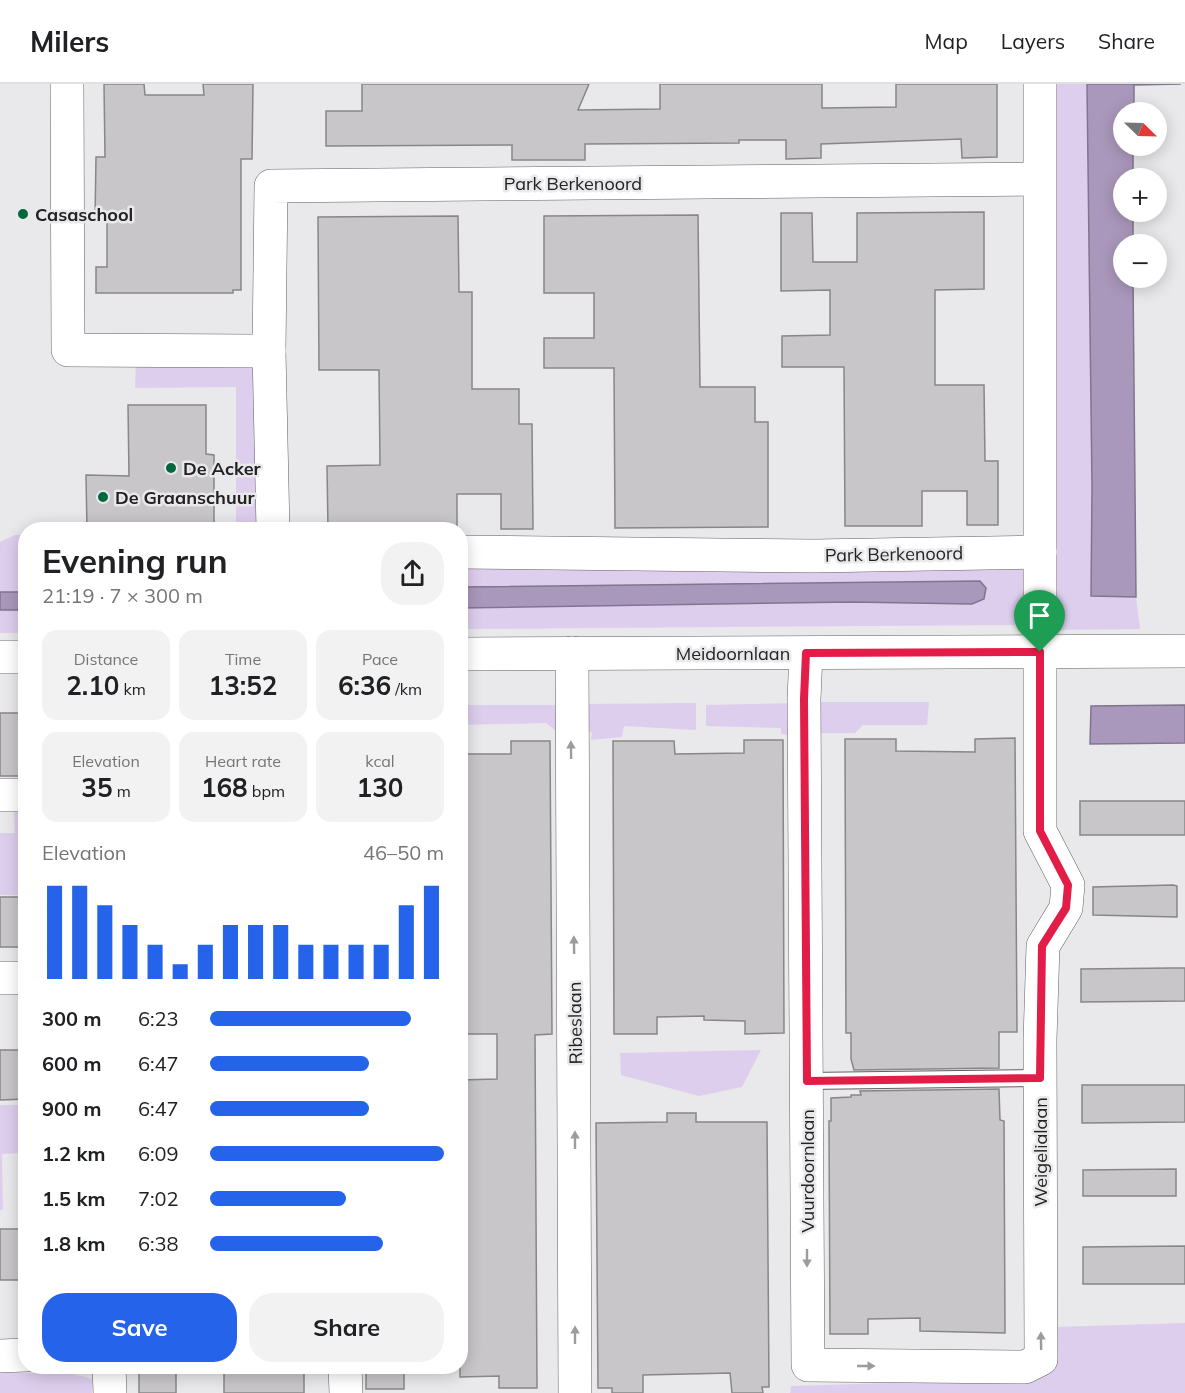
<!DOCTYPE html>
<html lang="en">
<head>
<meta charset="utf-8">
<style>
	:root { --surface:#fff; --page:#f2f2f2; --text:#202124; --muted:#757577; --line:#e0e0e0; --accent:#2563eb }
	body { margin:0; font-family:Mulish,sans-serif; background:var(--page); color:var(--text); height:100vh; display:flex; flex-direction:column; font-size:22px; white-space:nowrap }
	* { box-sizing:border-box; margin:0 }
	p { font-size:20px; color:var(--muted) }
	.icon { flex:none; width:33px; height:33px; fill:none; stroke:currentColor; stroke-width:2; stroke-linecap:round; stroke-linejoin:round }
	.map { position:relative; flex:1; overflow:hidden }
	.panel { position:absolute; left:18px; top:438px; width:450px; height:852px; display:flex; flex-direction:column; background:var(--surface); border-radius:24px; box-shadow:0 3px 15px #0003 }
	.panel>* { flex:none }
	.needle { width:39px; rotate:113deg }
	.controls { position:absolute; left:1113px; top:18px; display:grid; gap:12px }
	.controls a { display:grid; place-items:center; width:54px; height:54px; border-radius:50%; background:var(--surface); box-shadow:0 3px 15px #0003; font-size:30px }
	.pin { position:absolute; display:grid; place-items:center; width:51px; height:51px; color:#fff; margin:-62px -26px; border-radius:50% 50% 50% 0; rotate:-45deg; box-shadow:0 0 6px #0007 }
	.pin .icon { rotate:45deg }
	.round { display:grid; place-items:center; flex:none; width:63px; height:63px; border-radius:24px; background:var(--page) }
	.head { display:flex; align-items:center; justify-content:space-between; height:102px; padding:0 24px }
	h1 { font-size:33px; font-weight:700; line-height:45px }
	.figures { display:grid; grid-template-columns:repeat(3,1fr); gap:9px; height:102px; padding:6px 24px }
	.figures div { display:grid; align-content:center; border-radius:15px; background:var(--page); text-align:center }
	.figures b { font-size:26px; font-weight:700 }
	.figures small { font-size:16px; font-weight:400 }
	.figures p { font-size:16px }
	.chart { height:168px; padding:12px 24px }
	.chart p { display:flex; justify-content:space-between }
	.chart svg { width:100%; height:108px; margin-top:6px; stroke:var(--accent); stroke-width:6 }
	.button { display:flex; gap:12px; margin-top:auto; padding:12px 24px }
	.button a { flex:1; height:69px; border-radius:24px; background:var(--accent); color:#fff; font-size:24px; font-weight:700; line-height:69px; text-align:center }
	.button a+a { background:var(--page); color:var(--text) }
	ul { padding:0 24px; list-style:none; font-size:20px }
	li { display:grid; grid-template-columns:96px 72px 1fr; align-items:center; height:45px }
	li i { height:15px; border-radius:8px; background:var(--accent) }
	header { display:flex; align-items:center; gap:36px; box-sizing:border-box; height:84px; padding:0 30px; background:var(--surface); border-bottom:2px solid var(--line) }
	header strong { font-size:28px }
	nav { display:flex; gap:33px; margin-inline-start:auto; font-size:21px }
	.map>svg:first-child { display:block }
	.green { fill:#deceee }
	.water { fill:#aa98bc; stroke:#81758e; stroke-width:1.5 }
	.building { fill:#c8c6c9; stroke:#878688; stroke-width:1.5 }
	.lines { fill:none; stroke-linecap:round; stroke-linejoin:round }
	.service-casing { stroke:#616062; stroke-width:18 }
	.minor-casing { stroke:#616062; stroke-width:34 }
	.tertiary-casing { stroke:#616062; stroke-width:34 }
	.service { stroke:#fff; stroke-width:16 }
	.minor { stroke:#fff; stroke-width:33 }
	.tertiary { stroke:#fff; stroke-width:33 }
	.oneway { fill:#9c9c9c }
	.route-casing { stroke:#fff; stroke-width:12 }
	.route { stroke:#e11d48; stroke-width:8 }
	.poi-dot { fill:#00683e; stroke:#e9e8eb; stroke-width:2 }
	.labels { text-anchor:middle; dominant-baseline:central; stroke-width:5; stroke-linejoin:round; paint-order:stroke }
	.street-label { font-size:18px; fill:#222223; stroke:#e9e8eb }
	.poi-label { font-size:18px; font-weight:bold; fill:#222223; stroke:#e9e8eb; text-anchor:start }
</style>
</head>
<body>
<header>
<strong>Milers</strong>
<nav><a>Map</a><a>Layers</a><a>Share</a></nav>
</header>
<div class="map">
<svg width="1185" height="1309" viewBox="0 0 1185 1309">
	<rect width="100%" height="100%" fill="#e9e8eb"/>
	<!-- green -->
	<g class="green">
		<path d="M1051 0H1087L1092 403 1091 512 1136 513 1140 545 1055 546Z"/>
		<path d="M249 276 261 291 264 445H236V303L135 304 136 279Z"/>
		<path d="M15 451H25V508H0V458Z"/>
		<path d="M1016 477 1026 485V534L1014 541 461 545 460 482Z"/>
		<rect x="0" y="526" width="25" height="23"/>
		<path d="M813 618H929L927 641H863L855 649H813Z"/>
		<path d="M696 619V646L624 642 622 653 591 656 592 648 581 647 582 620Z"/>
		<path d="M793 619 794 652 781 650V644L706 642V621Z"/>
		<path d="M460 621H562L561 651 546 639 461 641Z"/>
		<path d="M14 728H25V811H0V749H15Z"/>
		<path d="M761 966 742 1003 699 1012 621 991 620 969Z"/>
		<path d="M0 1021H23L22 1069 2 1070 3 1126H0Z"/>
		<path d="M1185 1239V1309H790L791 1302 1027 1295 1055 1243Z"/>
		<path d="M0 1289H69L92 1295V1309H0Z"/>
	</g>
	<!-- water -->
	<g class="water">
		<path d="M1087 0H1181L1134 1V28H1124V62H1133V94H1124V128H1133V160H1124V194H1133L1136 513 1091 512 1092 403Z"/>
		<path d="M980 497 986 504 984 515 972 520 851 518 461 524V503Z"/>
		<rect x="0" y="508" width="25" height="18"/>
		<path d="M1185 621V659L1090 660 1091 622Z"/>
	</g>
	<!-- building -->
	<g class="building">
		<path d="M104 0H144L145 11H204L203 0H253L252 75H241V206H233V209H96V183H107V137L95 136 96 73H105Z"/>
		<path d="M362 0H589L578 26 660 25V0H822V24L896 23V0H997V73L962 74 961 55 821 60V74L786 75V56H739V59L585 60V76H512V61L326 62V27H362Z"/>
		<path d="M984 128V205L935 206V301H984L985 377H998V441H967V407H922V442H845L844 283H782V252L830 251V206L781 207V129H812L813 178H857V129Z"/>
		<path d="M698 131 700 303H755V338H768V443L615 444 614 284H544V254H594V209H544V132Z"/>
		<path d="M458 132 459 208H472V305H519V340H532L533 445H501V410H457V445L328 446 327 382 380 381 379 286H319L318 133Z"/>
		<path d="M128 321H206V370L214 371V446H87L86 391 129 392Z"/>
		<rect x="0" y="629" width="26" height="63"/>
		<path d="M1015 654 1017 948H999V984L854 986 851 975V949H846L845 655H896V667L975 668V655Z"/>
		<path d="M744 656H783L784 949 745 950V937L704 936V932L657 933V950H614L613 657H674L675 670 744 669Z"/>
		<path d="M511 657H550L552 950 535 951 537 1304H499V1292L460 1293V996L497 995V950H460V670H511Z"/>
		<rect x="1080" y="717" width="105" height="34"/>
		<path d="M1173 801 1177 802V833L1093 831V803Z"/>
		<rect x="0" y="813" width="26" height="50"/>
		<path d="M1171 884H1185V917L1081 918V885Z"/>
		<path d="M0 966H26V1015L0 1016Z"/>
		<path d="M1082 1001H1185V1038L1082 1039Z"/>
		<path d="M999 1005 1000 1036 1004 1037 1005 1249 920 1247V1234L868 1235V1250H830L829 1037H831V1014L851 1013V1011H861L860 1007Z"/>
		<path d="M667 1029H696V1038H767L769 1303H762L763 1309H732L730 1289 643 1291V1309H612V1304H598L596 1039 667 1038Z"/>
		<path d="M1176 1085V1112H1083V1086Z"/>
		<rect x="0" y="1145" width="26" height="51"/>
		<path d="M1185 1162V1200H1083V1163Z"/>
		<rect x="139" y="1282" width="37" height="27"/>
		<rect x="224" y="1282" width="80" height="27"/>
		<rect x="366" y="1282" width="38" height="23"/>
	</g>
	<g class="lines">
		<defs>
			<path id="service" d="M807 997 1040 994"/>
			<g id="minor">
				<path d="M67 0 68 266 269 267"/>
				<path d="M273 446 269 267 271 102 1039 95"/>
				<path d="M460 468 814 472 1040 468"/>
				<path d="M572 569 575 1309"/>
				<path d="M806 569 804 615 808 1281 1025 1283 1041 1275 1040 956 1043 862 1066 824 1068 801 1040 747V0"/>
				<path d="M0 711H26"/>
				<path d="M0 894H26"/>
				<path d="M0 1272 26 1271"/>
				<path d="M109 1282 110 1309"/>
				<path d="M345 1282 346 1309"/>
			</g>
			<g id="tertiary">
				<path d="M460 570 1185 567"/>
				<path d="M0 573H26"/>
			</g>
		</defs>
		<!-- service casing -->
		<use href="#service" class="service-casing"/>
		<!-- minor casing -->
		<use href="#minor" class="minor-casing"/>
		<!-- tertiary casing -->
		<use href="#tertiary" class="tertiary-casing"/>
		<!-- service -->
		<use href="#service" class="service"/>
		<!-- minor -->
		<use href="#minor" class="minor"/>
		<!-- tertiary -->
		<use href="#tertiary" class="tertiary"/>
	</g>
	<!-- one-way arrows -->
	<defs><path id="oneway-solid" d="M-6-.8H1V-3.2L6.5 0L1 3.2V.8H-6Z" transform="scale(1.5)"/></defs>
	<g class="oneway">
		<use href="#oneway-solid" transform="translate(571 666) rotate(-91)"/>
		<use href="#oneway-solid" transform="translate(574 861) rotate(-91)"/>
		<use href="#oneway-solid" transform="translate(575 1056) rotate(-90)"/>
		<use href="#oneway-solid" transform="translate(807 1174) rotate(90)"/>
		<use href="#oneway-solid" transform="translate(575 1251) rotate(-90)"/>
		<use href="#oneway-solid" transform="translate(1041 1257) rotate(-91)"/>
		<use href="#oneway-solid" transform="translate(866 1282)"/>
	</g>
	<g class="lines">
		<defs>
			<path id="route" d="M1040 568V747L1068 801 1066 824 1042 862 1040 994 807 997 804 615 806 569Z"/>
		</defs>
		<!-- route casing -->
		<use href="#route" class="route-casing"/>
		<!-- route -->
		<use href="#route" class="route"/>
	</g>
	<!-- markers -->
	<g class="poi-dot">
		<circle cx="23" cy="130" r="6"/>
		<circle cx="171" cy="384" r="6"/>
		<circle cx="103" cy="413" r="6"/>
	</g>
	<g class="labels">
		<!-- street labels -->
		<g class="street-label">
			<text x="573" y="99">Park Berkenoord</text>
			<text transform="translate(894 470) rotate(-1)">Park Berkenoord</text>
			<text x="733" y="569">Meidoornlaan</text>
			<text transform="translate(575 939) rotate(-91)">Ribeslaan</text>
			<text transform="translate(1040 1068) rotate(-90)">Weigelialaan</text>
			<text transform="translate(807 1087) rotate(-90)">Vuurdoornlaan</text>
		</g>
		<!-- poi labels -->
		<g class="poi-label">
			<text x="35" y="130">Casaschool</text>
			<text x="183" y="384">De Acker</text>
			<text x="115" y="413">De Graanschuur</text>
		</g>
	</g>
</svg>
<div class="controls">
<a><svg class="needle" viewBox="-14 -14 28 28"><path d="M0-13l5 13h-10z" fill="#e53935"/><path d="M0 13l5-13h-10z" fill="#757577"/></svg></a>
<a>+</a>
<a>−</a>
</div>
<div class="pin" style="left:1040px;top:568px;background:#1e9e55"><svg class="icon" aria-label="arrive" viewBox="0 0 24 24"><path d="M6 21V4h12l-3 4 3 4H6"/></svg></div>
<section class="panel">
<div class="head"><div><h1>Evening run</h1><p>21:19 · 7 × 300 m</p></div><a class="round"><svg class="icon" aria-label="share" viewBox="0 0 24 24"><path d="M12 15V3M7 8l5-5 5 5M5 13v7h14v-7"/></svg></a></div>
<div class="figures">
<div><p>Distance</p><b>2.10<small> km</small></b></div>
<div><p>Time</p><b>13:52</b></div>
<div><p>Pace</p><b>6:36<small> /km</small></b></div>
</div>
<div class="figures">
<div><p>Elevation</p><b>35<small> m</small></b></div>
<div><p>Heart rate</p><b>168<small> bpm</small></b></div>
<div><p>kcal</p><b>130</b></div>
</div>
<div class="chart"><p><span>Elevation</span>46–50 m</p>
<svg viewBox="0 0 160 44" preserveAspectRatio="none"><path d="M5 44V6M15 44V6M25 44V14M35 44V22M45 44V30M55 44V38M65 44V30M75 44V22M85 44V22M95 44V22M105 44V30M115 44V30M125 44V30M135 44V30M145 44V14M155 44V6"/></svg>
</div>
<ul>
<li><b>300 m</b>6:23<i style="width:86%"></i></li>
<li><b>600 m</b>6:47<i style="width:68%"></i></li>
<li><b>900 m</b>6:47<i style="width:68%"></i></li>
<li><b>1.2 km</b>6:09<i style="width:100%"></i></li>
<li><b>1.5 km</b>7:02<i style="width:58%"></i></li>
<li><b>1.8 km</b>6:38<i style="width:74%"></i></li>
</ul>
<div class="button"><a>Save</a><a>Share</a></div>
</section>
</div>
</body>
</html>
